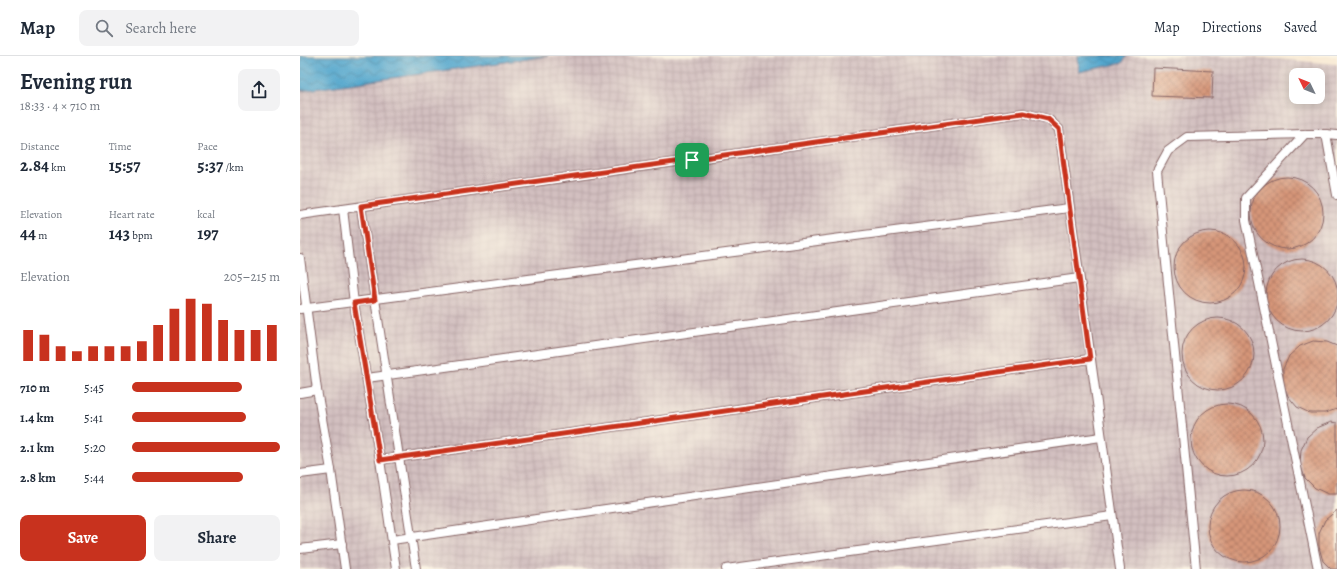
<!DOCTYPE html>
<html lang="en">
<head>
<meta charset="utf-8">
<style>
	:root { --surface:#fff; --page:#f2f2f3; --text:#1f2937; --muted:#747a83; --line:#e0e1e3; --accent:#c8321e }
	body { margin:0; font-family:Alegreya,serif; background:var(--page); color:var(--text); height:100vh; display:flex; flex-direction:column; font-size:15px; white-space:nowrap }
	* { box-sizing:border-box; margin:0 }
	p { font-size:13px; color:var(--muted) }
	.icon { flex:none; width:22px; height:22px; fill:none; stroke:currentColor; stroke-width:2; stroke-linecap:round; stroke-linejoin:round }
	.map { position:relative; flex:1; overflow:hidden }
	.side { display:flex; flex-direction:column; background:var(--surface); width:300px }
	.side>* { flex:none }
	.needle { width:26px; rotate:313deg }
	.fabs { position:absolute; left:989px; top:12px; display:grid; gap:8px }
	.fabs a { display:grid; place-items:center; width:36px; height:36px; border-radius:8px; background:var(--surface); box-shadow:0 2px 10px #0003; font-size:20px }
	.pin { position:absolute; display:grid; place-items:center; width:34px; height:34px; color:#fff; margin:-17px; border-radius:8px; box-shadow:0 2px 6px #0006 }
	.round { display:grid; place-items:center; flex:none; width:42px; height:42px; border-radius:8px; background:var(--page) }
	.headline { display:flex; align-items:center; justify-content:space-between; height:68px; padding:0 20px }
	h1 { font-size:22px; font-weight:700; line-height:30px }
	.stats { display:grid; grid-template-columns:repeat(3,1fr); gap:6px; height:68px; padding:4px 20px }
	.stats div { display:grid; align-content:center }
	.stats b { font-size:17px; font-weight:700 }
	.stats small { font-size:11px; font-weight:400 }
	.stats p { font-size:11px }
	.chart { height:112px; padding:8px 20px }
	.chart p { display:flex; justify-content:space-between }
	.chart svg { width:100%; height:72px; margin-top:4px; stroke:var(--accent); stroke-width:6 }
	.action { display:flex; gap:8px; margin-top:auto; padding:8px 20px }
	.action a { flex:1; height:46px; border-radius:8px; background:var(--accent); color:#fff; font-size:16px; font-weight:700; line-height:46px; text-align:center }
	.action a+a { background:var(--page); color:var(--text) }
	ul { padding:0 20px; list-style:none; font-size:13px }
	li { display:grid; grid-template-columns:64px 48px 1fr; align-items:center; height:30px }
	li i { height:10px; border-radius:5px; background:var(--accent) }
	header { display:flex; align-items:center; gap:24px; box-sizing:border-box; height:56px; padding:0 20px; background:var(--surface); border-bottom:1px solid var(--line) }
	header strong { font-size:19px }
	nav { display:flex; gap:22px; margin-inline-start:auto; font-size:14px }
	.search { width:280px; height:36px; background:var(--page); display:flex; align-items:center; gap:10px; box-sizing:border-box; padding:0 14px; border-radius:8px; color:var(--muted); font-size:15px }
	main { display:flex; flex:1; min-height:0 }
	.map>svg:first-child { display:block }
	.industrial { fill:url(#industrial-grid); fill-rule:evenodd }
	.water { fill:url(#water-waves); stroke:#4e627c }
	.pier { fill:#f8e8d2 }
	.building { fill:url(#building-cross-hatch) }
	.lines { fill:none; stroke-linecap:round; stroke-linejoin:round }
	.lane-casing { stroke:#876565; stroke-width:10 }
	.lane { stroke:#fff; stroke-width:8 }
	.route-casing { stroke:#fff; stroke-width:8 }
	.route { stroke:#c8321e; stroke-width:5 }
</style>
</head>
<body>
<header>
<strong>Map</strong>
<div class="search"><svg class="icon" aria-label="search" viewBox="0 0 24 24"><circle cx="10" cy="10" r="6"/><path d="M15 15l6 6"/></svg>Search here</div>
<nav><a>Map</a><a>Directions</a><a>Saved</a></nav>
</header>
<main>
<section class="side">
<div class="headline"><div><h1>Evening run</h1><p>18:33 · 4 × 710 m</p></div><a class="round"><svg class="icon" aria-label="share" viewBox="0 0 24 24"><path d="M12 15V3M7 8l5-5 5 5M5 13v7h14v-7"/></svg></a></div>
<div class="stats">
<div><p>Distance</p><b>2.84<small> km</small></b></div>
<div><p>Time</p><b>15:57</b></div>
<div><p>Pace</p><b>5:37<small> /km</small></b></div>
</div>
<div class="stats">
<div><p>Elevation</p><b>44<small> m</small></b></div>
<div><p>Heart rate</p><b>143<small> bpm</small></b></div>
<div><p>kcal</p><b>197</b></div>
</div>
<div class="chart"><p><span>Elevation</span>205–215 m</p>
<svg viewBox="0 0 160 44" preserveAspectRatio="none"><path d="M5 44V25M15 44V28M25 44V35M35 44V38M45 44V35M55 44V35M65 44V35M75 44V32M85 44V22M95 44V12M105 44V6M115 44V9M125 44V19M135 44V25M145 44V25M155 44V22"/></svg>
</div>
<ul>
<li><b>710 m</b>5:45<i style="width:74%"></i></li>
<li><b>1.4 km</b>5:41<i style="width:77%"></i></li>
<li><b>2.1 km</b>5:20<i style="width:100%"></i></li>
<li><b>2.8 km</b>5:44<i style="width:75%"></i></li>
</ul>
<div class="action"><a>Save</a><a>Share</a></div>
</section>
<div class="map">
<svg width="1037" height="513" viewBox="0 0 1037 513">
	<defs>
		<pattern id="industrial-grid" width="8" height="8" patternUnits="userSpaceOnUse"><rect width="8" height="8" fill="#d2bfc0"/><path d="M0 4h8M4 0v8" fill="none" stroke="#b6a4a5"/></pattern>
		<pattern id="water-waves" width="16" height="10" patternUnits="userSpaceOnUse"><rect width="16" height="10" fill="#51a6cd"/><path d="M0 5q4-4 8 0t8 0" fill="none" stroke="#4587a7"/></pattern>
		<pattern id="building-cross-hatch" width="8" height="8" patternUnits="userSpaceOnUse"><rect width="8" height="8" fill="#d59578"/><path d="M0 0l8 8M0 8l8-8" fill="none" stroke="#af7963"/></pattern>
	</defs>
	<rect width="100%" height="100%" fill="#fcf5e5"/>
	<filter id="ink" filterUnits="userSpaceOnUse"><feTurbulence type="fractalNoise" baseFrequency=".025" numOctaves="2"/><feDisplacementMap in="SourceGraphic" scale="8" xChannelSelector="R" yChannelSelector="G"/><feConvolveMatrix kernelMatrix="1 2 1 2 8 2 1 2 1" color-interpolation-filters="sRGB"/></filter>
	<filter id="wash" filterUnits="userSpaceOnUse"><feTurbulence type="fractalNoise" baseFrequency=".012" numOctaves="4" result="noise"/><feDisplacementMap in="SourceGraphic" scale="16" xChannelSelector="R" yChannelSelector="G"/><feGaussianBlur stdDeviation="0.9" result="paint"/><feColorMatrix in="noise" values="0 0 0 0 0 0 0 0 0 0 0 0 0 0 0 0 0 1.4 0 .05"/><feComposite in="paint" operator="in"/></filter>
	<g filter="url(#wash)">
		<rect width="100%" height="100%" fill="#f8e8d2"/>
		<!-- industrial -->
		<path class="industrial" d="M248 0H778L780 16 822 7 827 0H943L1037 8V513H0V35ZM996 19H1018V41H996Z"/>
		<!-- water -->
		<g class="water">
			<path d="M0 0H248L0 35Z"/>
			<path d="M778 0H827L822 7 779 16Z"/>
		</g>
		<!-- pier -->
		<path class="pier" d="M943 0H1037V8Z"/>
		<g id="blocks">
			<!-- building -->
			<g class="building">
				<path d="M853 12 913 15 912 42 852 40Z"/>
				<circle cx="987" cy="157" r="36"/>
				<circle cx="910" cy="211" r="36"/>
				<circle cx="1002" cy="239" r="36"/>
				<circle cx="918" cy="298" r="36"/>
				<path d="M1013 285 1027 286 1037 290V353L1025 357H1010L997 351 988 340 983 327V313L989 300 1000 290Z"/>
				<circle cx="927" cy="384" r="36"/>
				<path d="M1031 366 1037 367V438H1028L1015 432 1005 422 1000 408 1001 394 1007 381 1017 372Z"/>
				<circle cx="944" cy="470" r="36"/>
				<path d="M1037 454V513H1031L1023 505 1019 491V477L1025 464Z"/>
			</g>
		</g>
	</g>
	<g filter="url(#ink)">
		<use href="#blocks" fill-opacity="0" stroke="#876565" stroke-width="1"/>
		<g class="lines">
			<defs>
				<g id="lane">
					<path d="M1005 78 946 142V164L1018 513"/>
					<path d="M1026 78 1037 139"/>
					<path d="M61 151 116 513"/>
					<path d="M43 153 54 247 80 404 96 513"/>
					<path d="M0 159 723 57 748 63 759 73 820 513"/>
					<path d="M0 202 17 334 31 414 45 513"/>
					<path d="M0 253 769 152"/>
					<path d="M67 322 779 222"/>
					<path d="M0 337 17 334"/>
					<path d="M80 404 790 303"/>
					<path d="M0 418 31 414"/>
					<path d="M92 484 801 381"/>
					<path d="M0 493 42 488"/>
					<path d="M426 513 812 460"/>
					<path d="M896 513 857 115 868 95 887 81 1005 78H1026L1037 79"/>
				</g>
			</defs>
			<!-- lane casing -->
			<use href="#lane" class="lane-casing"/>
			<!-- lane -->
			<use href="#lane" class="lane"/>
		</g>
	</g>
	<g class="lines" filter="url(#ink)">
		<defs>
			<path id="route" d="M723 57 748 63 759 73 790 303 80 404 54 247 75 244 61 150Z"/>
		</defs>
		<!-- route casing -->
		<use href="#route" class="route-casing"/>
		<!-- route -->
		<use href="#route" class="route"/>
	</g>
</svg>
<div class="fabs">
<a><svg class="needle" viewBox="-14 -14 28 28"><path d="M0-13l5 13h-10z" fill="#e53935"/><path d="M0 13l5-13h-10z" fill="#747a83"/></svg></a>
</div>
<div class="pin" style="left:392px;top:104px;background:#1e9e55"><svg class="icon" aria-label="arrive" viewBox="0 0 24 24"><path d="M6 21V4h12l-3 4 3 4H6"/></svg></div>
</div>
</main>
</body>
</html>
